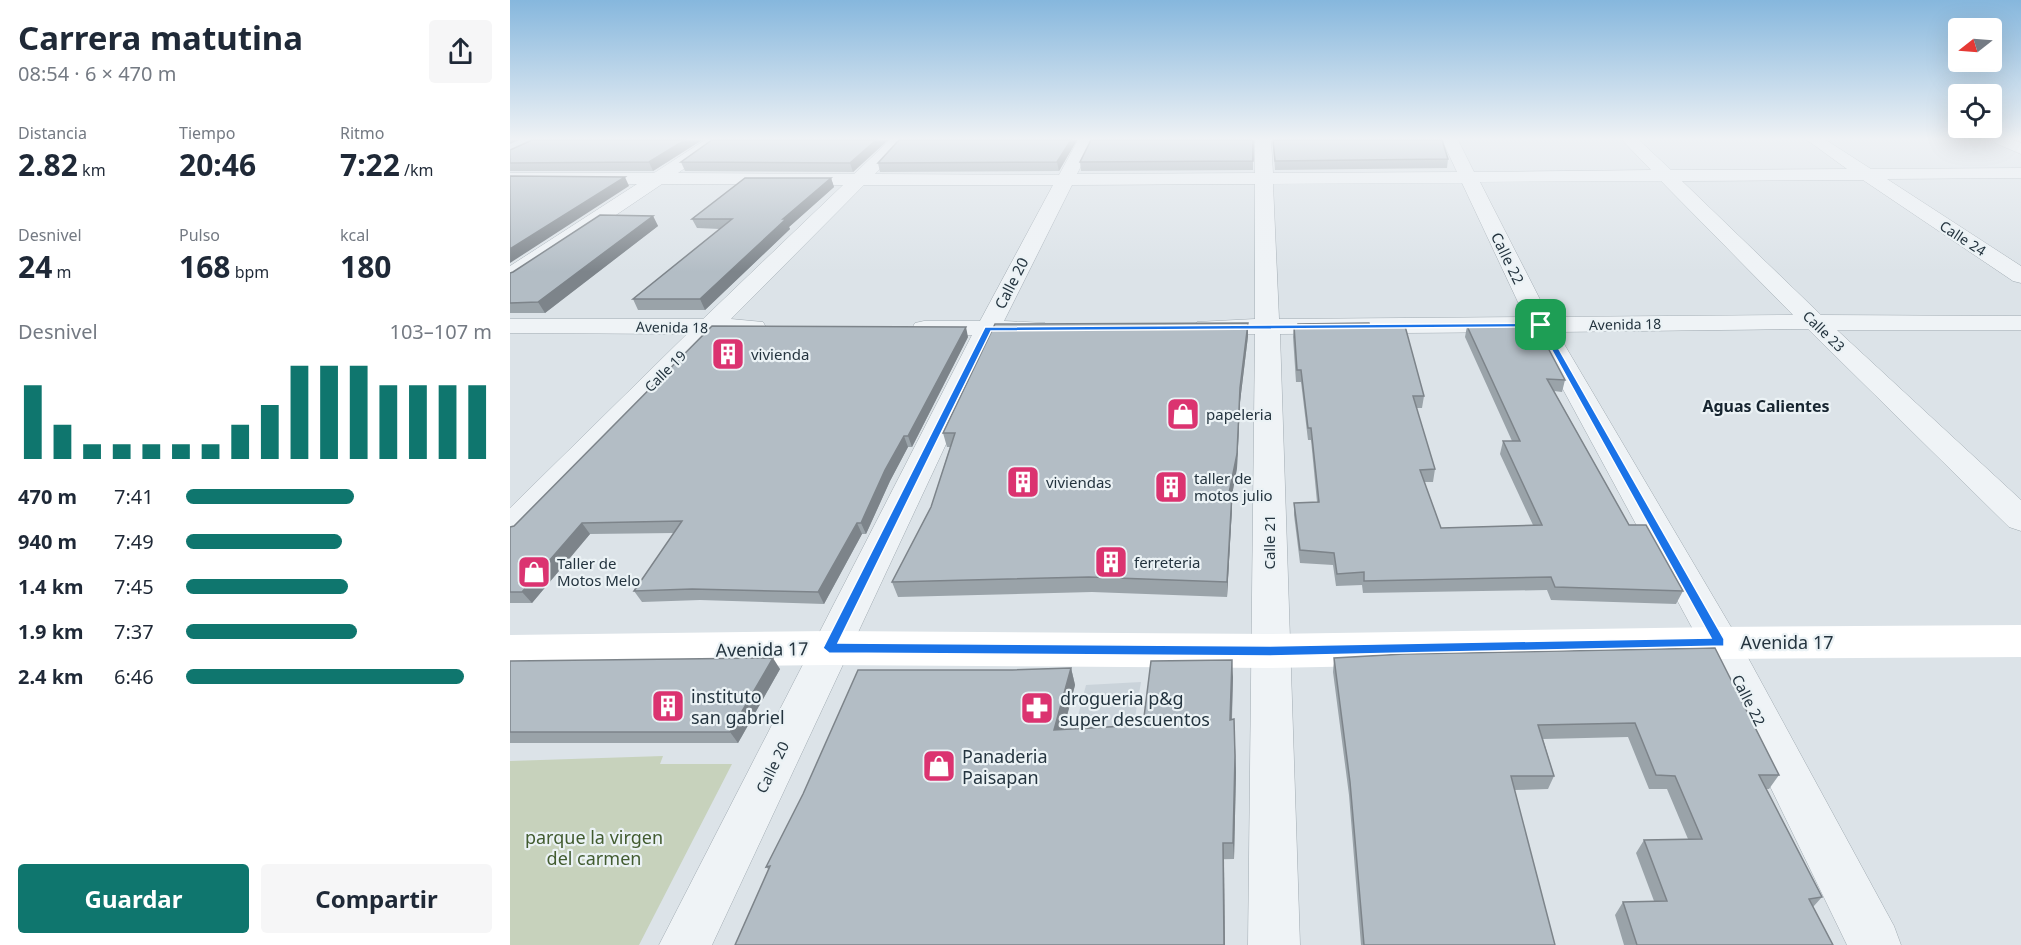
<!DOCTYPE html>
<html lang="es">
<head>
<meta charset="utf-8">
<style>
	:root { --surface:#fff; --page:#f6f6f7; --text:#1f2937; --muted:#747a83; --accent:#0f766e }
	body { margin:0; font-family:"Noto Sans",sans-serif; background:var(--page); color:var(--text); height:100vh; display:flex; flex-direction:column; font-size:22px; white-space:nowrap }
	* { box-sizing:border-box; margin:0 }
	p { font-size:20px; color:var(--muted) }
	.icon { flex:none; width:33px; height:33px; fill:none; stroke:currentColor; stroke-width:2; stroke-linecap:round; stroke-linejoin:round }
	.map { position:relative; flex:1; overflow:hidden }
	.panel { display:flex; flex-direction:column; background:var(--surface); width:510px }
	.panel>* { flex:none }
	.needle { width:39px; rotate:253deg }
	.tools { position:absolute; left:1438px; top:18px; display:grid; gap:12px }
	.tools a { display:grid; place-items:center; width:54px; height:54px; border-radius:6px; background:var(--surface); box-shadow:0 6px 24px #0002; font-size:30px }
	.pin { position:absolute; display:grid; place-items:center; width:51px; height:51px; color:#fff; margin:-26px; border-radius:12px; box-shadow:0 3px 9px #0006 }
	.round { display:grid; place-items:center; flex:none; width:63px; height:63px; border-radius:6px; background:var(--page) }
	.head { display:flex; align-items:center; justify-content:space-between; height:102px; padding:0 18px }
	h1 { font-size:33px; font-weight:700; line-height:45px }
	.metrics { display:grid; grid-template-columns:repeat(3,1fr); gap:9px; height:102px; padding:6px 18px }
	.metrics div { display:grid; align-content:center }
	.metrics b { font-size:30px; font-weight:700 }
	.metrics small { font-size:16px; font-weight:400 }
	.metrics p { font-size:16px }
	.chart { height:168px; padding:12px 18px }
	.chart p { display:flex; justify-content:space-between }
	.chart svg { width:100%; height:108px; margin-top:6px; stroke:var(--accent); stroke-width:6 }
	.primary-button { display:flex; gap:12px; margin-top:auto; padding:12px 18px }
	.primary-button a { flex:1; height:69px; border-radius:6px; background:var(--accent); color:#fff; font-size:24px; font-weight:700; line-height:69px; text-align:center }
	.primary-button a+a { background:var(--page); color:var(--text) }
	ul { padding:0 18px; list-style:none; font-size:20px }
	li { display:grid; grid-template-columns:96px 72px 1fr; align-items:center; height:45px }
	li i { height:15px; border-radius:8px; background:var(--accent) }
	main { display:flex; flex:1; min-height:0 }
	.map>svg:first-child { display:block }
	.built { fill:#cad3da }
	.green { fill:#c7d2bc }
	.lines { fill:none; stroke-linecap:round; stroke-linejoin:round }
	.street-casing { stroke:#a1abb2; stroke-width:1 }
	.street { fill:#eff3f6; fill-rule:evenodd }
	.secondary { fill:#fff; fill-rule:evenodd }
	.wall { fill:#9aa3a9 }
	.shaded-wall { fill:#7d848a }
	.building { fill:#b3bdc5; stroke:#7d848a; stroke-width:1.5 }
	.route { fill:#1a73e8; stroke:#fff; stroke-width:1.5; fill-rule:evenodd }
	.labels { text-anchor:middle; dominant-baseline:central; stroke-width:4.5; stroke-linejoin:round; paint-order:stroke }
	.far-street-label { font-size:14px; fill:#24343f; stroke:#ebf2f5 }
	.street-label { font-size:15px; fill:#24343f; stroke:#ebf2f5 }
	.poi-label { font-size:15px; fill:#24343f; stroke:#ebf2f5; text-anchor:start }
	.neighbourhood-label { font-size:16px; font-weight:bold; fill:#172530; stroke:#ebf2f5 }
	.near-street-label { font-size:18px; fill:#24343f; stroke:#ebf2f5 }
	.near-poi-label { font-size:18px; fill:#24343f; stroke:#ebf2f5; text-anchor:start }
	.near-park-label { font-size:18px; fill:#425c30; stroke:#ebf2f5 }
</style>
</head>
<body>
<main>
<section class="panel">
<div class="head"><div><h1>Carrera matutina</h1><p>08:54 · 6 × 470 m</p></div><a class="round"><svg class="icon" aria-label="share" viewBox="0 0 24 24"><path d="M12 15V3M7 8l5-5 5 5M5 13v7h14v-7"/></svg></a></div>
<div class="metrics">
<div><p>Distancia</p><b>2.82<small> km</small></b></div>
<div><p>Tiempo</p><b>20:46</b></div>
<div><p>Ritmo</p><b>7:22<small> /km</small></b></div>
</div>
<div class="metrics">
<div><p>Desnivel</p><b>24<small> m</small></b></div>
<div><p>Pulso</p><b>168<small> bpm</small></b></div>
<div><p>kcal</p><b>180</b></div>
</div>
<div class="chart"><p><span>Desnivel</span>103–107 m</p>
<svg viewBox="0 0 160 44" preserveAspectRatio="none"><path d="M5 44V14M15 44V30M25 44V38M35 44V38M45 44V38M55 44V38M65 44V38M75 44V30M85 44V22M95 44V6M105 44V6M115 44V6M125 44V14M135 44V14M145 44V14M155 44V14"/></svg>
</div>
<ul>
<li><b>470 m</b>7:41<i style="width:55%"></i></li>
<li><b>940 m</b>7:49<i style="width:51%"></i></li>
<li><b>1.4 km</b>7:45<i style="width:53%"></i></li>
<li><b>1.9 km</b>7:37<i style="width:56%"></i></li>
<li><b>2.4 km</b>6:46<i style="width:91%"></i></li>
</ul>
<div class="primary-button"><a>Guardar</a><a>Compartir</a></div>
</section>
<div class="map">
<svg width="1511" height="945" viewBox="0 0 1511 945">
	<rect width="100%" height="100%" fill="#dce3e8"/>
	<!-- built -->
	<path class="built" d="M631 682 623 729 563 735 576 685Z"/>
	<!-- green -->
	<path class="green" d="M153 756 150 764H222L129 945H0V761Z"/>
	<g class="lines">
		<defs>
			<g id="street">
				<path d="M195 140H214L168 173 344 174 380 140H397L365 174 549 175 568 140H584L567 174 745 173V140H761L763 173 947 172 932 140H948L964 172 1141 170 1112 140H1129L1161 170 1337 169 1297 140H1316L1361 169 1511 168V178L1377 179 1511 266V283L1503 281 1353 180 1172 181 1311 315 1511 316V330H1327L1511 500V531L1499 527 1298 329 1047 332 1224 632 1384 926 1391 945H1337L1193 648 1022 332 770 334 790 945H738L745 334H696L687 332 684 327 687 322 745 319V184L562 185 494 321 535 323 538 328 535 333 487 335 202 945H149L462 335H414L405 333 402 328 405 323 414 321H470L543 185H354L221 319 253 322 256 327 253 332 244 334H206L12 536 0 540V508L177 334 0 333V319H193L333 185 152 184 8 281 0 283V266L127 184 0 183V173H144ZM1151 181 1283 315 1039 317 970 182ZM952 183 1015 317 769 319 763 184Z"/>
				<path d="M1483 140H1504L1511 143V154L1485 143Z"/>
			</g>
		</defs>
		<!-- street casing -->
		<use href="#street" class="street-casing"/>
		<!-- street -->
		<use href="#street" class="street"/>
		<!-- secondary -->
		<path class="secondary" d="M1511 625V657L1210 659 760 668 319 665 0 669V635L319 631 760 634 1210 627Z"/>
	</g>
	<!-- wall -->
	<g class="wall">
		<path d="M192 140 143 171H0V150Z"/>
		<path d="M378 140 343 172 175 171 171 162Z"/>
		<path d="M389 140H567L549 171 370 172 368 163Z"/>
		<path d="M743 140V170L571 171 570 162Z"/>
		<path d="M763 140H932L938 159 937 168 765 170Z"/>
		<path d="M321 178 324 187 279 227 280 229 195 310H128L123 299 210 229 187 228 182 219Z"/>
		<path d="M143 216 148 226 35 313H0V273Z"/>
		<path d="M738 323V336L730 402 727 468 722 495V508L717 597 582 592 388 597 382 582 421 507 440 447H437L433 433Z"/>
		<path d="M784 326H860L914 396 912 408H906L925 469 923 482H914L931 528 1023 525 990 454 993 441H1002L955 337 957 326 1032 347 1055 380 1052 392 1044 391 1119 525 1173 591 1166 604 1041 600 1037 590 853 593 852 585 826 586 823 565 790 563 784 515V503L807 502 801 440H798L791 382H786L783 337Z"/>
		<path d="M458 337 402 447H398L380 481 356 534H352L314 604 190 600 132 602 124 591 164 533 80 534 22 603H0V527L4 526Z"/>
		<path d="M1205 648 1269 775 1259 789H1256L1312 897 1303 907 1323 945H1114L1105 915 1113 902 1144 901 1126 853 1134 840 1178 839 1157 789H1139L1118 737 1033 739 1044 776 1038 789 1004 790 1045 945H851L839 795 823 672 824 658Z"/>
		<path d="M0 661 270 669 228 743H0Z"/>
		<path d="M561 668 565 685 553 730 633 725 723 677 722 720 726 772 724 859 258 869 256 867 502 670Z"/>
	</g>
	<!-- shaded-wall -->
	<g class="shaded-wall">
		<path d="M0 140H9L0 144Z"/>
		<path d="M175 140H192L143 171 139 162Z"/>
		<path d="M366 140H378L343 172 340 163Z"/>
		<path d="M561 140H567L549 171 547 162Z"/>
		<path d="M115 177 119 186 0 263V249Z"/>
		<path d="M321 178 324 187 279 227 280 229 195 310 190 299 273 219Z"/>
		<path d="M143 216 148 226 35 313 28 302Z"/>
		<path d="M738 323V336L730 402 727 468 722 495V508L717 597V582L719 493Z"/>
		<path d="M456 327 458 337 402 447 398 436Z"/>
		<path d="M394 436 398 447 380 481 356 534 351 523 375 470Z"/>
		<path d="M72 523 80 534 22 603 12 592Z"/>
		<path d="M347 523 352 534 314 604 308 592Z"/>
		<path d="M263 658 270 669 228 743 220 732Z"/>
		<path d="M722 660 723 677 721 737 720 720Z"/>
		<path d="M561 668 565 685 549 747 544 730Z"/>
		<path d="M724 719 726 772 724 859 723 843Z"/>
		<path d="M713 843 714 859 715 945H714Z"/>
	</g>
	<!-- building -->
	<g class="building">
		<path d="M22 140H175L139 162 0 163V150Z"/>
		<path d="M202 140H366L340 163 171 162Z"/>
		<path d="M389 140H561L547 162 368 163Z"/>
		<path d="M581 140H743V161L570 162Z"/>
		<path d="M763 140H932L938 159 765 161Z"/>
		<path d="M0 176 115 177 0 249Z"/>
		<path d="M235 178H321L273 219H276L190 299H123L222 219H182Z"/>
		<path d="M90 215 143 216 28 302 0 303V273L3 272Z"/>
		<path d="M738 323 730 388 727 454 719 493H722L717 582 579 577 382 582 421 507 445 433H433L485 324Z"/>
		<path d="M859 323 860 326H895L914 396H903L925 469 910 470 931 528 1032 525 993 441H1010L957 326 1019 324 1032 347 1037 346 1055 380 1037 379 1119 525H1136L1173 591 1045 587 1041 577 854 581V572L827 574 824 553 790 550 784 503 809 502 801 428H798L791 370H787L784 326H788V324Z"/>
		<path d="M202 326 456 327 398 436H394L375 470 351 523H347L308 592 182 589 124 591 172 521 72 523 12 592H0V527L4 526Z"/>
		<path d="M1205 648 1269 775H1249L1312 897 1299 899 1323 945H1127L1113 902 1157 901 1134 840 1192 839 1165 776 1146 775 1125 723 1028 725 1044 776H1001L1045 945H854L840 782 824 658 894 654Z"/>
		<path d="M263 658 220 732H0V661Z"/>
		<path d="M722 660 720 720 724 719 725 756 723 843H713L714 945H225L260 866 256 867 293 794 348 670H502L561 668 544 730 633 725 641 661Z"/>
	</g>
	<!-- sky -->
	<linearGradient id="sky" x2="0" y2="1"><stop stop-color="#86b7dd"/><stop offset="0.51" stop-color="#eff2f5"/><stop offset="1" stop-color="#eff2f5" stop-opacity="0"/></linearGradient>
	<rect width="1511" height="272" fill="url(#sky)"/>
	<!-- route -->
	<path class="route" d="M1034 323 1214 639V646L760 656 319 653 313 648 475 327ZM1029 327 1201 638 760 646 328 643 481 331Z"/>
	<!-- icons -->
	<defs>
		<symbol id="building-square" viewBox="-11 -11 22 22"><rect x="-9" y="-9" width="18" height="18" rx="4" fill="#db3370" stroke="#ebf2f5"/><path d="M-4-6H4V6H1V3H-1V6H-4ZM-2.5-4.3h1.7v1.8h-1.7ZM.8-4.3h1.7v1.8H.8ZM-2.5-1h1.7V.8h-1.7ZM.8-1h1.7V.8H.8Z" fill="#fff"/></symbol>
		<symbol id="shop-square" viewBox="-11 -11 22 22"><rect x="-9" y="-9" width="18" height="18" rx="4" fill="#db3370" stroke="#ebf2f5"/><path d="M-5-2.5h2.3a2.7 3.5 0 0 1 5.4 0H5L5.5 6h-11ZM-1.5-2.5h3a1.5 2.3 0 0 0-3 0Z" fill="#fff"/></symbol>
		<symbol id="pharmacy-square" viewBox="-11 -11 22 22"><rect x="-9" y="-9" width="18" height="18" rx="4" fill="#db3370" stroke="#ebf2f5"/><path d="M-2-6h4v4h4v4h-4v4h-4v-4h-4v-4h4Z" fill="#fff"/></symbol>
	</defs>
	<g fill-rule="evenodd">
		<use href="#building-square" x="199" y="335" width="38" height="38"/>
		<use href="#shop-square" x="654" y="395" width="38" height="38"/>
		<use href="#building-square" x="494" y="463" width="38" height="38"/>
		<use href="#building-square" x="642" y="468" width="38" height="38"/>
		<use href="#building-square" x="582" y="543" width="38" height="38"/>
		<use href="#shop-square" x="5" y="553" width="38" height="38"/>
		<use href="#building-square" x="139" y="687" width="38" height="38"/>
		<use href="#pharmacy-square" x="508" y="689" width="38" height="38"/>
		<use href="#shop-square" x="410" y="747" width="38" height="38"/>
	</g>
	<g class="labels">
		<!-- far-street labels -->
		<g class="far-street-label">
			<text transform="translate(1453 238) rotate(33)">Calle 24</text>
			<text transform="translate(1115 324) rotate(-1)">Avenida 18</text>
			<text transform="translate(162 327) rotate(1)">Avenida 18</text>
			<text transform="translate(1314 331) rotate(44)">Calle 23</text>
			<text transform="translate(155 371) rotate(-45)">Calle 19</text>
		</g>
		<!-- street labels -->
		<g class="street-label">
			<text transform="translate(998 258) rotate(64)">Calle 22</text>
			<text transform="translate(501 283) rotate(-63)">Calle 20</text>
			<text transform="translate(759 542) rotate(-90)">Calle 21</text>
			<text transform="translate(1239 700) rotate(63)">Calle 22</text>
			<text transform="translate(262 767) rotate(-64)">Calle 20</text>
		</g>
		<!-- poi labels -->
		<g class="poi-label">
			<text x="241" y="354">vivienda</text>
			<text x="696" y="414">papeleria</text>
			<text x="684" y="478">taller de<tspan x="684" dy="17">motos julio</tspan></text>
			<text x="536" y="482">viviendas</text>
			<text x="624" y="562">ferreteria</text>
			<text x="47" y="563">Taller de<tspan x="47" dy="17">Motos Melo</tspan></text>
		</g>
		<!-- neighbourhood labels -->
		<g class="neighbourhood-label">
			<text x="1256" y="406">Aguas Calientes</text>
		</g>
		<!-- near-street labels -->
		<g class="near-street-label">
			<text x="1277" y="642">Avenida 17</text>
			<text transform="translate(252 649) rotate(-1)">Avenida 17</text>
		</g>
		<!-- near-poi labels -->
		<g class="near-poi-label">
			<text x="181" y="696">instituto<tspan x="181" dy="21">san gabriel</tspan></text>
			<text x="550" y="698">drogueria p&amp;g<tspan x="550" dy="21">super descuentos</tspan></text>
			<text x="452" y="756">Panaderia<tspan x="452" dy="21">Paisapan</tspan></text>
		</g>
		<!-- near-park labels -->
		<g class="near-park-label">
			<text x="84" y="837">parque la virgen<tspan x="84" dy="21">del carmen</tspan></text>
		</g>
	</g>
</svg>
<div class="tools">
<a><svg class="needle" viewBox="-14 -14 28 28"><path d="M0-13l5 13h-10z" fill="#e53935"/><path d="M0 13l5-13h-10z" fill="#747a83"/></svg></a>
<a><svg class="icon" aria-label="locate" viewBox="0 0 24 24"><circle cx="12" cy="12" r="6"/><path d="M12 2v4M12 18v4M2 12h4M18 12h4"/></svg></a>
</div>
<div class="pin" style="left:1031px;top:325px;background:#1e9e55"><svg class="icon" aria-label="arrive" viewBox="0 0 24 24"><path d="M6 21V4h12l-3 4 3 4H6"/></svg></div>
</div>
</main>
</body>
</html>
